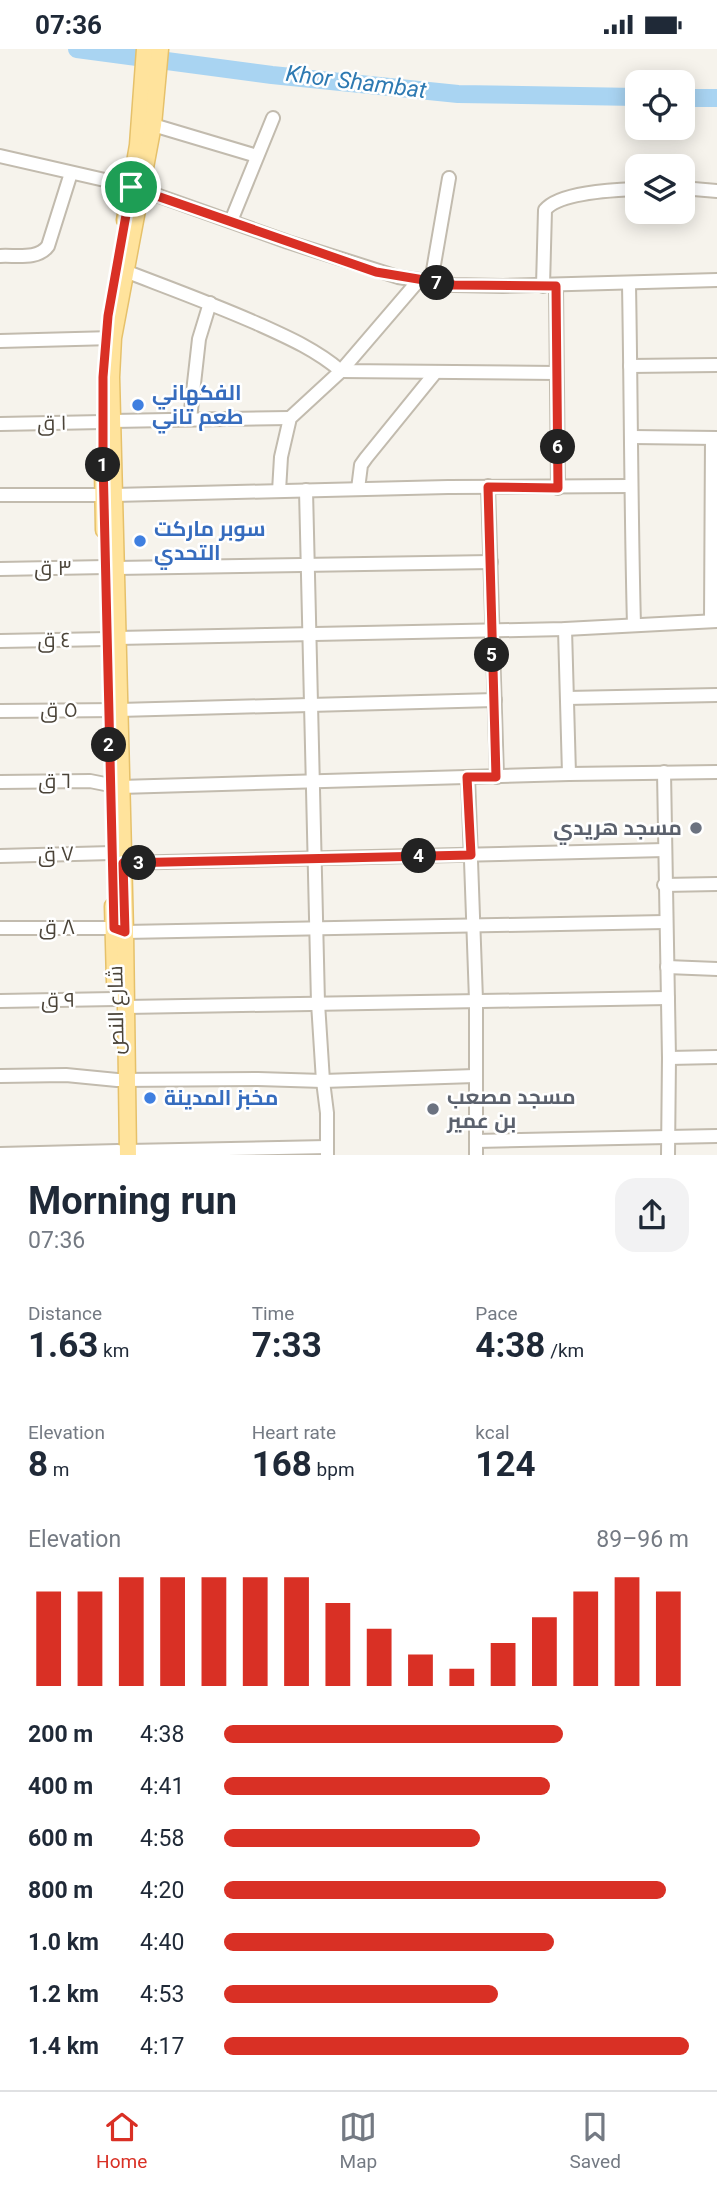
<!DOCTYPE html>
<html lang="en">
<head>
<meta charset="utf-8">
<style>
	:root { --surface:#fff; --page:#f2f2f3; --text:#1f2937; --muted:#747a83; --line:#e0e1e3; --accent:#d93025 }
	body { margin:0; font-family:Roboto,Cairo,sans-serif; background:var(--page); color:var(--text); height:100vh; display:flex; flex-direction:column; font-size:26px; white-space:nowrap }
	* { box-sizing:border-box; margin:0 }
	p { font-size:23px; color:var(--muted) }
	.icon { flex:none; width:38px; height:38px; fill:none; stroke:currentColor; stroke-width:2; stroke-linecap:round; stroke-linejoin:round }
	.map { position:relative; height:1106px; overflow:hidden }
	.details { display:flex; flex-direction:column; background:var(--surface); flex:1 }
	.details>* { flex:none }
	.buttons { position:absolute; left:625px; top:21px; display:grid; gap:14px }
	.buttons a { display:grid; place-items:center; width:70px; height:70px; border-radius:14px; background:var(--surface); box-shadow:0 4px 18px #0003; font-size:35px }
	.pin { position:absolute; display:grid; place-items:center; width:60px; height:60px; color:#fff; margin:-30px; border:4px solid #fff; border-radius:50%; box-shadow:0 2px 7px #0007 }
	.km { position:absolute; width:35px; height:35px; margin:-18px; border-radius:50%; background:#222; color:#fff; font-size:19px; line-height:35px; text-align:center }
	.round { display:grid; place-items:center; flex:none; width:74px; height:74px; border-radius:21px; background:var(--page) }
	.head { display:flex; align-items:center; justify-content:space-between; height:119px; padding:0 28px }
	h1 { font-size:38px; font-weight:700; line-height:52px }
	.metrics { display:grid; grid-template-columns:repeat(3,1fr); gap:10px; height:119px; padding:7px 28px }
	.metrics div { display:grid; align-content:center }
	.metrics b { font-size:35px; font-weight:700 }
	.metrics small { font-size:19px; font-weight:400 }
	.metrics p { font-size:19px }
	.chart { height:196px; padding:14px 28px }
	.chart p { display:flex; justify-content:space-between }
	.chart svg { width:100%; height:126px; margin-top:7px; stroke:var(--accent); stroke-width:6 }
	ul { padding:0 28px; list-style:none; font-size:23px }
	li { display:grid; grid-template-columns:112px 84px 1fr; align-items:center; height:52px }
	li i { height:18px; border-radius:9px; background:var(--accent) }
	.status { display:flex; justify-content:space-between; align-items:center; height:49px; padding:0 35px; background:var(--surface); direction:ltr }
	.status svg { height:19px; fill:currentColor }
	.tab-bar { display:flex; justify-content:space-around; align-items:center; height:98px; border-top:2px solid var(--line); background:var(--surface); font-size:19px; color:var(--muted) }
	.tab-bar a { display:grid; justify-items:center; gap:4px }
	.tab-bar .selected { color:var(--accent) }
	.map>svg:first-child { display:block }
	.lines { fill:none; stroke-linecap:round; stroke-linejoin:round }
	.river { stroke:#a9d4f2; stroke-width:18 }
	.minor-casing { stroke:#c2bbae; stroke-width:16 }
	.major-casing { stroke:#e6c16a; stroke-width:19 }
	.minor { stroke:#fff; stroke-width:12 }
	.major { stroke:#ffe39c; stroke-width:16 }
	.route-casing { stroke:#fff; stroke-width:14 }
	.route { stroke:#d93025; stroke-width:9 }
	.shop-dot { fill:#3f7fe0; stroke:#fff; stroke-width:2.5 }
	.worship-dot { fill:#6b7280; stroke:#fff; stroke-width:2.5 }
	.labels { text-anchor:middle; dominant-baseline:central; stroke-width:5; stroke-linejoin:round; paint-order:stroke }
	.shop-label { font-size:21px; font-weight:bold; fill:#366cbe; stroke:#fff; text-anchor:start }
	.street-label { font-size:21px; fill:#4b4439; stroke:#fff }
	.worship-label { font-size:21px; font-weight:bold; fill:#5b616d; stroke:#fff; text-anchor:end }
	.water-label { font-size:23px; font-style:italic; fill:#2e7ab2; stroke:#fff }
</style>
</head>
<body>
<div class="status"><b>07:36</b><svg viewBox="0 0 49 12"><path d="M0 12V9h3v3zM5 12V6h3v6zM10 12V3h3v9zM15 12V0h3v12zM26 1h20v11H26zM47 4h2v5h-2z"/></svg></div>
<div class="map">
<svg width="717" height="1107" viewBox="0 0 717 1107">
	<rect width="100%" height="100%" fill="#f6f3ec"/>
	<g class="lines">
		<!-- river -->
		<g class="river">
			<path d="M77 0 272 26 458 45 637 48"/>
			<path d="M682 49H717"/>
		</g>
		<defs>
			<g id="minor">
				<path d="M153 76 257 107"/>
				<path d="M0 107 131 137 288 193 398 228 454 236 503 237 717 231"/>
				<path d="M682 139 717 142"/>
				<path d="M231 172 273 69"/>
				<path d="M0 207C16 206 38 211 48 197L71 124"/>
				<path d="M125 222C169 239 213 255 256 274 287 288 315 300 341 322L556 324"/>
				<path d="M431 233 449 129"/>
				<path d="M629 235C631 349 631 462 634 576"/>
				<path d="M543 237 545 161C559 143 614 141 637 140"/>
				<path d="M556 237 558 439"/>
				<path d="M0 292 113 289"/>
				<path d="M630 317 717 316"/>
				<path d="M190 370 199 290 210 254"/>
				<path d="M112 372 290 369"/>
				<path d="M0 375 103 373"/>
				<path d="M632 388 717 389"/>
				<path d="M488 437 497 728"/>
				<path d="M358 440 361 416 366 409 435 324"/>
				<path d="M306 441 318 954 323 1032 327 1064V1107"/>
				<path d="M279 442 281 408 290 369 341 322 419 231"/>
				<path d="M0 446H103"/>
				<path d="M114 446 448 438 630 437"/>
				<path d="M116 519 491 513"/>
				<path d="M0 520 106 518"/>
				<path d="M711 572 712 389"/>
				<path d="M565 580 569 725"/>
				<path d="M117 589 565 580 717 572"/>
				<path d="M0 592 108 590"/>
				<path d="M567 649 717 646"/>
				<path d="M0 662 119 661 495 651"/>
				<path d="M664 723 669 1009 668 1107"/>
				<path d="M468 728 476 951V1107"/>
				<path d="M0 733 90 732 120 738 569 725 717 723"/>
				<path d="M0 807 112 804"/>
				<path d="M123 814 665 801"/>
				<path d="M664 836 717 835"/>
				<path d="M0 879H114L125 883 665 873"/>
				<path d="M667 918 717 920"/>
				<path d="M0 952 115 950"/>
				<path d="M126 958 668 949"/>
				<path d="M669 1009 717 1008"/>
				<path d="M0 1027 66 1026 117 1031 258 1030 323 1032 475 1027"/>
				<path d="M476 1092 717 1087"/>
				<path d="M128 1102 327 1098"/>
				<path d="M0 1105 118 1102"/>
			</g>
			<g id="major">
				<path d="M125 171 138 96 145 0"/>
				<path d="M103 420 104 481"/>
				<path d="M113 857 115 933"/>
				<path d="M128 1107 125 883 111 328 113 289 153 76 160 0"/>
			</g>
		</defs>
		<!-- minor casing -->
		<use href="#minor" class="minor-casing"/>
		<!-- major casing -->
		<use href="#major" class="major-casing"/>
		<!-- minor -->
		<use href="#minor" class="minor"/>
		<!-- major -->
		<use href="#major" class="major"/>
	</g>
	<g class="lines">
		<defs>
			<path id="route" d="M131 138 376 223 454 236 556 237 558 439 488 438 496 728H467L471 806 123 814 125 883 114 879 103 410V328L108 267Z"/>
		</defs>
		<!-- route casing -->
		<use href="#route" class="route-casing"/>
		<!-- route -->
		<use href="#route" class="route"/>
	</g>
	<!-- markers -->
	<g class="shop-dot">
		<circle cx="138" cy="356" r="7"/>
		<circle cx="140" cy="492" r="7"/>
		<circle cx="150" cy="1049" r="7"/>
	</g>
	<g class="worship-dot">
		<circle cx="696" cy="779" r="7"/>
		<circle cx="433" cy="1060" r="7"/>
	</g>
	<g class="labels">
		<!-- shop labels -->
		<g class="shop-label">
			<text x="152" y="344">الفكهاني<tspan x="152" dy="24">طعم تاني</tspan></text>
			<text x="154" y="480">سوبر ماركت<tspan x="154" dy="24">التحدي</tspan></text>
			<text x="164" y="1049">مخبز المدينة</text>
		</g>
		<!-- street labels -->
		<g class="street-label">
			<text transform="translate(52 374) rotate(-1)">١ ق</text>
			<text transform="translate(53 519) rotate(-1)">٣ ق</text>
			<text transform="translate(54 591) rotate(-1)">٤ ق</text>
			<text transform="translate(59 661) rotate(-1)">٥ ق</text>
			<text x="55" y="732">٦ ق</text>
			<text transform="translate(56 805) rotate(-2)">٧ ق</text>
			<text x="57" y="878">٨ ق</text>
			<text transform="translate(58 951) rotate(-1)">٩ ق</text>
			<text transform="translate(116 961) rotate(-91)">شارع النص</text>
		</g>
		<!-- worship labels -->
		<g class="worship-label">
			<text x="682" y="779">مسجد هريدي</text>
			<text x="447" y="1048" text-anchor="start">مسجد مصعب<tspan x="447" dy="24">بن عمير</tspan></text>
		</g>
		<!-- water labels -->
		<g class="water-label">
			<text transform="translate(356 33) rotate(7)">Khor Shambat</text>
		</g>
	</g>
</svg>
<div class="buttons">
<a><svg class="icon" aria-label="locate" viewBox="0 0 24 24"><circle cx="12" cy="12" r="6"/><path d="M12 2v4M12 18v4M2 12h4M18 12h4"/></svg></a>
<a><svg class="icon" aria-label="layers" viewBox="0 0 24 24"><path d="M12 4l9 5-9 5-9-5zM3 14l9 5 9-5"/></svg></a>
</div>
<div class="pin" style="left:131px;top:138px;background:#1e9e55"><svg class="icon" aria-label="arrive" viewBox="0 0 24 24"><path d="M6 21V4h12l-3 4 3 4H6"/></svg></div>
<b class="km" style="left:103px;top:416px">1</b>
<b class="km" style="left:109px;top:696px">2</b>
<b class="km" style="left:139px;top:814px">3</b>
<b class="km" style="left:419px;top:807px">4</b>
<b class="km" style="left:492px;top:606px">5</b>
<b class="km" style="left:558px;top:398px">6</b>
<b class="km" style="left:437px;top:234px">7</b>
</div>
<section class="details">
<div class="head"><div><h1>Morning run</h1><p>07:36</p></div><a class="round"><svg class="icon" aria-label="share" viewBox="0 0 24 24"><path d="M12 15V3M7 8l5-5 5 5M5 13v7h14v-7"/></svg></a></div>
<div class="metrics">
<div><p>Distance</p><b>1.63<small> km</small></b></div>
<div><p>Time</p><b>7:33</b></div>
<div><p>Pace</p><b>4:38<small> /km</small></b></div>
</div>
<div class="metrics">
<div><p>Elevation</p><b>8<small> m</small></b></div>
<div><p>Heart rate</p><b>168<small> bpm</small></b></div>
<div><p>kcal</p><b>124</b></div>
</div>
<div class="chart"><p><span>Elevation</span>89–96 m</p>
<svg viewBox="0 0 160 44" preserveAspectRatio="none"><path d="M5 44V11M15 44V11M25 44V6M35 44V6M45 44V6M55 44V6M65 44V6M75 44V15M85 44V24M95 44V33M105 44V38M115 44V29M125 44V20M135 44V11M145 44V6M155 44V11"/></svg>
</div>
<ul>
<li><b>200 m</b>4:38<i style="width:73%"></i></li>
<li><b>400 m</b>4:41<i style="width:70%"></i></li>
<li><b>600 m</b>4:58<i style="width:55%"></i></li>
<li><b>800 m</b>4:20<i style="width:95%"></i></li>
<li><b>1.0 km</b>4:40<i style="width:71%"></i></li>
<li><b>1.2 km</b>4:53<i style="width:59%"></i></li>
<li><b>1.4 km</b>4:17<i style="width:100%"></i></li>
</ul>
</section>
<nav class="tab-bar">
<a class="selected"><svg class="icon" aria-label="home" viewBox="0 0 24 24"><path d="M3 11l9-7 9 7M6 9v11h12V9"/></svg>Home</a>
<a><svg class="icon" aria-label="map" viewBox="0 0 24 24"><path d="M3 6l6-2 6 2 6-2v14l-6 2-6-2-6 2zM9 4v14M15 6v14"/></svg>Map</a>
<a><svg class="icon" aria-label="saved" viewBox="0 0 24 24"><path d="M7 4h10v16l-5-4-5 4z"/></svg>Saved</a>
</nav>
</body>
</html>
